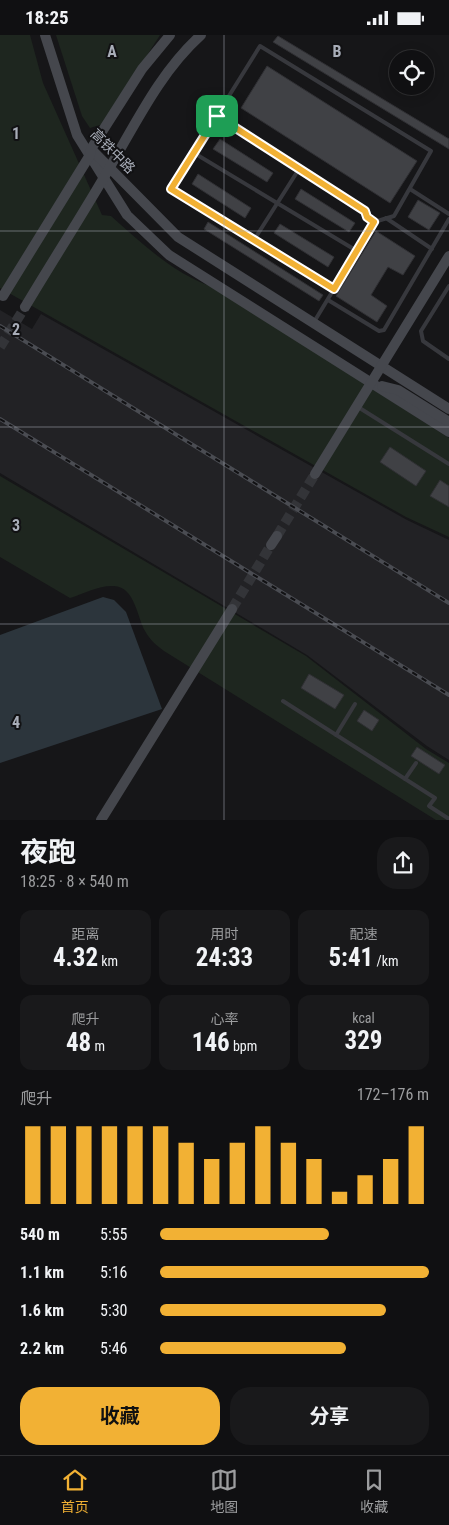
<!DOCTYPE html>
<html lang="zh">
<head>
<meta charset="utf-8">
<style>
	:root { --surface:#101012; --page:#19191b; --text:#f1f3f6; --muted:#9c9d9f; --line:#303032; --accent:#f2b134 }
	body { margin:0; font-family:"Roboto Condensed","Noto Sans SC",sans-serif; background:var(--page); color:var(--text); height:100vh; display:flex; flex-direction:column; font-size:19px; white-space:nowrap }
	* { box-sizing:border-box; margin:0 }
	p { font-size:16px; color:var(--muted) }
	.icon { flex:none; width:28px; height:28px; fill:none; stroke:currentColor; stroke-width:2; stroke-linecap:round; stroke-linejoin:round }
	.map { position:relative; height:785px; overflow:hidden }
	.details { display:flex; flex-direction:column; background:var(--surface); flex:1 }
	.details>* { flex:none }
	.tools { position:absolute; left:389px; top:15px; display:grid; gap:10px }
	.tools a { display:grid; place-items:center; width:45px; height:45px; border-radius:50%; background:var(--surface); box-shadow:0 2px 12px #0003,0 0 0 1px var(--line); font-size:25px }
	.pin { position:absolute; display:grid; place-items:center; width:42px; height:42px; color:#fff; margin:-21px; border-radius:10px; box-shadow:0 2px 8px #0006 }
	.round { display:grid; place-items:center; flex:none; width:52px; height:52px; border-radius:20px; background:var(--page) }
	.head { display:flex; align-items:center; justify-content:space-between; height:85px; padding:0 20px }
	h1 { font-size:28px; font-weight:700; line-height:38px }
	.stats { display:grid; grid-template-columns:repeat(3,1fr); gap:8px; height:85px; padding:5px 20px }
	.stats div { display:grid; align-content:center; border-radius:12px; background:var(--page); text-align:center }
	.stats b { font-size:25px; font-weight:700 }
	.stats small { font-size:14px; font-weight:400 }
	.stats p { font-size:14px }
	.chart { height:140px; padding:10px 20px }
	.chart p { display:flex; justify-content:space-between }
	.chart svg { width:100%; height:90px; margin-top:5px; stroke:var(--accent); stroke-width:6 }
	.button { display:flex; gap:10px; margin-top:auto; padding:10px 20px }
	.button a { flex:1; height:58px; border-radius:20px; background:var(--accent); color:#111; font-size:20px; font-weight:700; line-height:58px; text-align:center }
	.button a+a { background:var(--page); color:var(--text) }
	ul { padding:0 20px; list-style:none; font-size:16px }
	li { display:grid; grid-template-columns:80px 60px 1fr; align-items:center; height:38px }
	li i { height:12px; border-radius:6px; background:var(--accent) }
	.status { display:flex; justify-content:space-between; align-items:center; height:35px; padding:0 25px; background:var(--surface); direction:ltr }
	.status svg { height:14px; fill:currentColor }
	.dock { display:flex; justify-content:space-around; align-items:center; height:70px; border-top:1px solid var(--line); background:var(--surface); font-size:14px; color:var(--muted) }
	.dock a { display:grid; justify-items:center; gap:2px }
	.dock .selected { color:var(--accent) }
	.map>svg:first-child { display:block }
	.built { fill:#222225 }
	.green { fill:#1e261f }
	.water { fill:#2c353c }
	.building { fill:#404145; stroke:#303034 }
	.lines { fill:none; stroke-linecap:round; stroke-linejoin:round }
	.secondary-tunnel { stroke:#333438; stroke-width:10; stroke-dasharray:10 5; stroke-linecap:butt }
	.lane { stroke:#37383d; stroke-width:4 }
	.secondary { stroke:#45474d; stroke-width:10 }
	.rail-casing { stroke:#4a4c52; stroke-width:4 }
	.rail { stroke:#111113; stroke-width:2; stroke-dasharray:5.5; stroke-linecap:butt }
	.route-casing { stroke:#fff; stroke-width:10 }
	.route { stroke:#f2b134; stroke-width:6 }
	.grid { fill:none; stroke:#a8adb8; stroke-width:1; stroke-opacity:0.55 }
	.labels { text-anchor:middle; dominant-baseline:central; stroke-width:4; stroke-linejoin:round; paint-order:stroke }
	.street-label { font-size:14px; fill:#a8adb8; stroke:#111113 }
	.grid-label { font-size:16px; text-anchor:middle; font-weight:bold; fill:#a8adb8; stroke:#111113; stroke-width:4; stroke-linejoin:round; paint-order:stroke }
</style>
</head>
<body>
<div class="status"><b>18:25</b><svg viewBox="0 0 49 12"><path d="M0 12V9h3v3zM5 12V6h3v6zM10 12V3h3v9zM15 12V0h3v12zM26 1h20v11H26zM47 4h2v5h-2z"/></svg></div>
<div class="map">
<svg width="449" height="785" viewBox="0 0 449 785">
	<rect width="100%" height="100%" fill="#161618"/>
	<!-- built -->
	<path class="built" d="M0 275 32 294 41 279 407 485 449 505V725L427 711 307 620 0 438Z"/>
	<!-- green -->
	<g class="green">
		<path d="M0 0H30L43 48 102 180 111 181C144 210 172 238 215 253L449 403V502L406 482 0 253Z"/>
		<path d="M56 0H160L103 89 90 93 82 81Z"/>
		<path d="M0 441 306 621 426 714 449 728V785H436L164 616C156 610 150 605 145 596 137 582 135 552 114 551 100 550 83 559 70 563L0 522Z"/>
	</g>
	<!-- water -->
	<path class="water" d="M103 562 114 565 126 577 162 674 0 728V600Z"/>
	<!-- building -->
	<g class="building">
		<path d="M278 1 449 104V114L273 7Z"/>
		<path d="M267 31 417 126 390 168 241 73Z"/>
		<path d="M220 104 273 138 267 147 213 114Z"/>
		<path d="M198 139 251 173 245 183 192 149Z"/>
		<path d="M301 154 355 188 349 197 295 164Z"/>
		<path d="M418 165 440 178 429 195 408 182Z"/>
		<path d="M208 187 323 260 319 266 204 194Z"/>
		<path d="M280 189 334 222 328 232 274 198Z"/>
		<path d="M376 196 415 221 403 240 388 232 371 260 387 271 377 287 336 261Z"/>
		<path d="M390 412 426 436 416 451 380 427Z"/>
		<path d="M440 445 449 451V472L430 461Z"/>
		<path d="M309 639 344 660 335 674 301 653Z"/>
		<path d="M364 675 379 685 372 696 357 686Z"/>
		<path d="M417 712 445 730 439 739 411 721Z"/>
	</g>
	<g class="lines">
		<!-- secondary-tunnel -->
		<g class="secondary-tunnel">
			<path d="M0 312 25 272"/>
			<path d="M277 501 315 439"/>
			<path d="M232 574 271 510"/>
		</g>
		<!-- lane -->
		<g class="lane">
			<path d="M217 81 365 176 367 182 374 187"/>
			<path d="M194 118 357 216"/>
			<path d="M410 154 449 179"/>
			<path d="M386 183 432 214"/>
			<path d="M254 205 299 134"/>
			<path d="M449 251 421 296 423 306 449 324"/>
			<path d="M328 265 379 296 384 295 449 184"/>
			<path d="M314 287C334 254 354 221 374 187L394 181 431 116 260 11 171 154 334 254"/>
			<path d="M358 372 449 429"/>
			<path d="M283 666 435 763 429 771 449 784"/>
			<path d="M336 700 355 669"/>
			<path d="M405 744 416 728"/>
		</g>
		<!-- secondary -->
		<g class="secondary">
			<path d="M45 0 77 100 127 180 169 220 449 397"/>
			<path d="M92 115 178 202 449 374"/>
			<path d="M3 261 90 120 91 114 142 34 170 0"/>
			<path d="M25 272C53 225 83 179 110 132 137 86 161 36 201 0"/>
			<path d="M382 351 398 355 449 387"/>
			<path d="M315 439 449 221"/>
			<path d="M271 510 277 501"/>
			<path d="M101 785 232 574"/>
		</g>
		<defs>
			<g id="rail">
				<path d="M0 291 449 568"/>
				<path d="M0 384 449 660"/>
			</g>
		</defs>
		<!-- rail casing -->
		<use href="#rail" class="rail-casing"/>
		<!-- rail -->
		<use href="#rail" class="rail"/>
	</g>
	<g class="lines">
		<defs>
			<path id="route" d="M217 81 365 176 367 182 374 187 334 254 171 154Z"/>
		</defs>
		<!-- route casing -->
		<use href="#route" class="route-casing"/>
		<!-- route -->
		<use href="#route" class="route"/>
	</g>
	<!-- grid -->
	<path class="grid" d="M224 0V785M0 196H449M0 392H449M0 589H449"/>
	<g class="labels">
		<!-- street labels -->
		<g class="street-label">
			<text transform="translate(113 116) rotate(45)">高铁中路</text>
		</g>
	</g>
	<g class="grid-label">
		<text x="112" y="22">A</text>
		<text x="337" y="22">B</text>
		<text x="16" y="104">1</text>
		<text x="16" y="300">2</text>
		<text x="16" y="496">3</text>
		<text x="16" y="693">4</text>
	</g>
</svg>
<div class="tools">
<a><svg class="icon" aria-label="locate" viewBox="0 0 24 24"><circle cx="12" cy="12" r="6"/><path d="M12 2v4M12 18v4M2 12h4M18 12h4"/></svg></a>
</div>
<div class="pin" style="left:217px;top:81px;background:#1e9e55"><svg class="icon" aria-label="arrive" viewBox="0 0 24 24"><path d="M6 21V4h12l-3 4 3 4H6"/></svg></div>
</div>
<section class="details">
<div class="head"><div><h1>夜跑</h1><p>18:25 · 8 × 540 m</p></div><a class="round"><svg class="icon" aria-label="share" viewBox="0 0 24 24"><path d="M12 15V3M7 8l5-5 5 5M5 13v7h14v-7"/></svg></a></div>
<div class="stats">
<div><p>距离</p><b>4.32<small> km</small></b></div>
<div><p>用时</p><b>24:33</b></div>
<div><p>配速</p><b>5:41<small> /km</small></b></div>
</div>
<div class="stats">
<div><p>爬升</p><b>48<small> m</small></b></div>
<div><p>心率</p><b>146<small> bpm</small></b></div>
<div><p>kcal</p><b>329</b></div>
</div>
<div class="chart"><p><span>爬升</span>172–176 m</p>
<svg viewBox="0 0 160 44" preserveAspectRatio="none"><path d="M5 44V6M15 44V6M25 44V6M35 44V6M45 44V6M55 44V6M65 44V14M75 44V22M85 44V14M95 44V6M105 44V14M115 44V22M125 44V38M135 44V30M145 44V22M155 44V6"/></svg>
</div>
<ul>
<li><b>540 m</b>5:55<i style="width:63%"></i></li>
<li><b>1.1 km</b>5:16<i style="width:100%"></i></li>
<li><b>1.6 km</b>5:30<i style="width:84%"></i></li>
<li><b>2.2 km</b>5:46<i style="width:69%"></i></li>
</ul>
<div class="button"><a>收藏</a><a>分享</a></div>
</section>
<nav class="dock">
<a class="selected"><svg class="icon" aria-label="home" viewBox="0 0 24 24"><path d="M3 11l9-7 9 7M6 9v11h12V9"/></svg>首页</a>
<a><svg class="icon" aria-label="map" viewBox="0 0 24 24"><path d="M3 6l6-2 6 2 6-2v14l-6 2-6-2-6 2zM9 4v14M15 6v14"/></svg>地图</a>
<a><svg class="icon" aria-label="saved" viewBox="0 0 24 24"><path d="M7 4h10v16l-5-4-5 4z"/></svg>收藏</a>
</nav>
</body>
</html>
